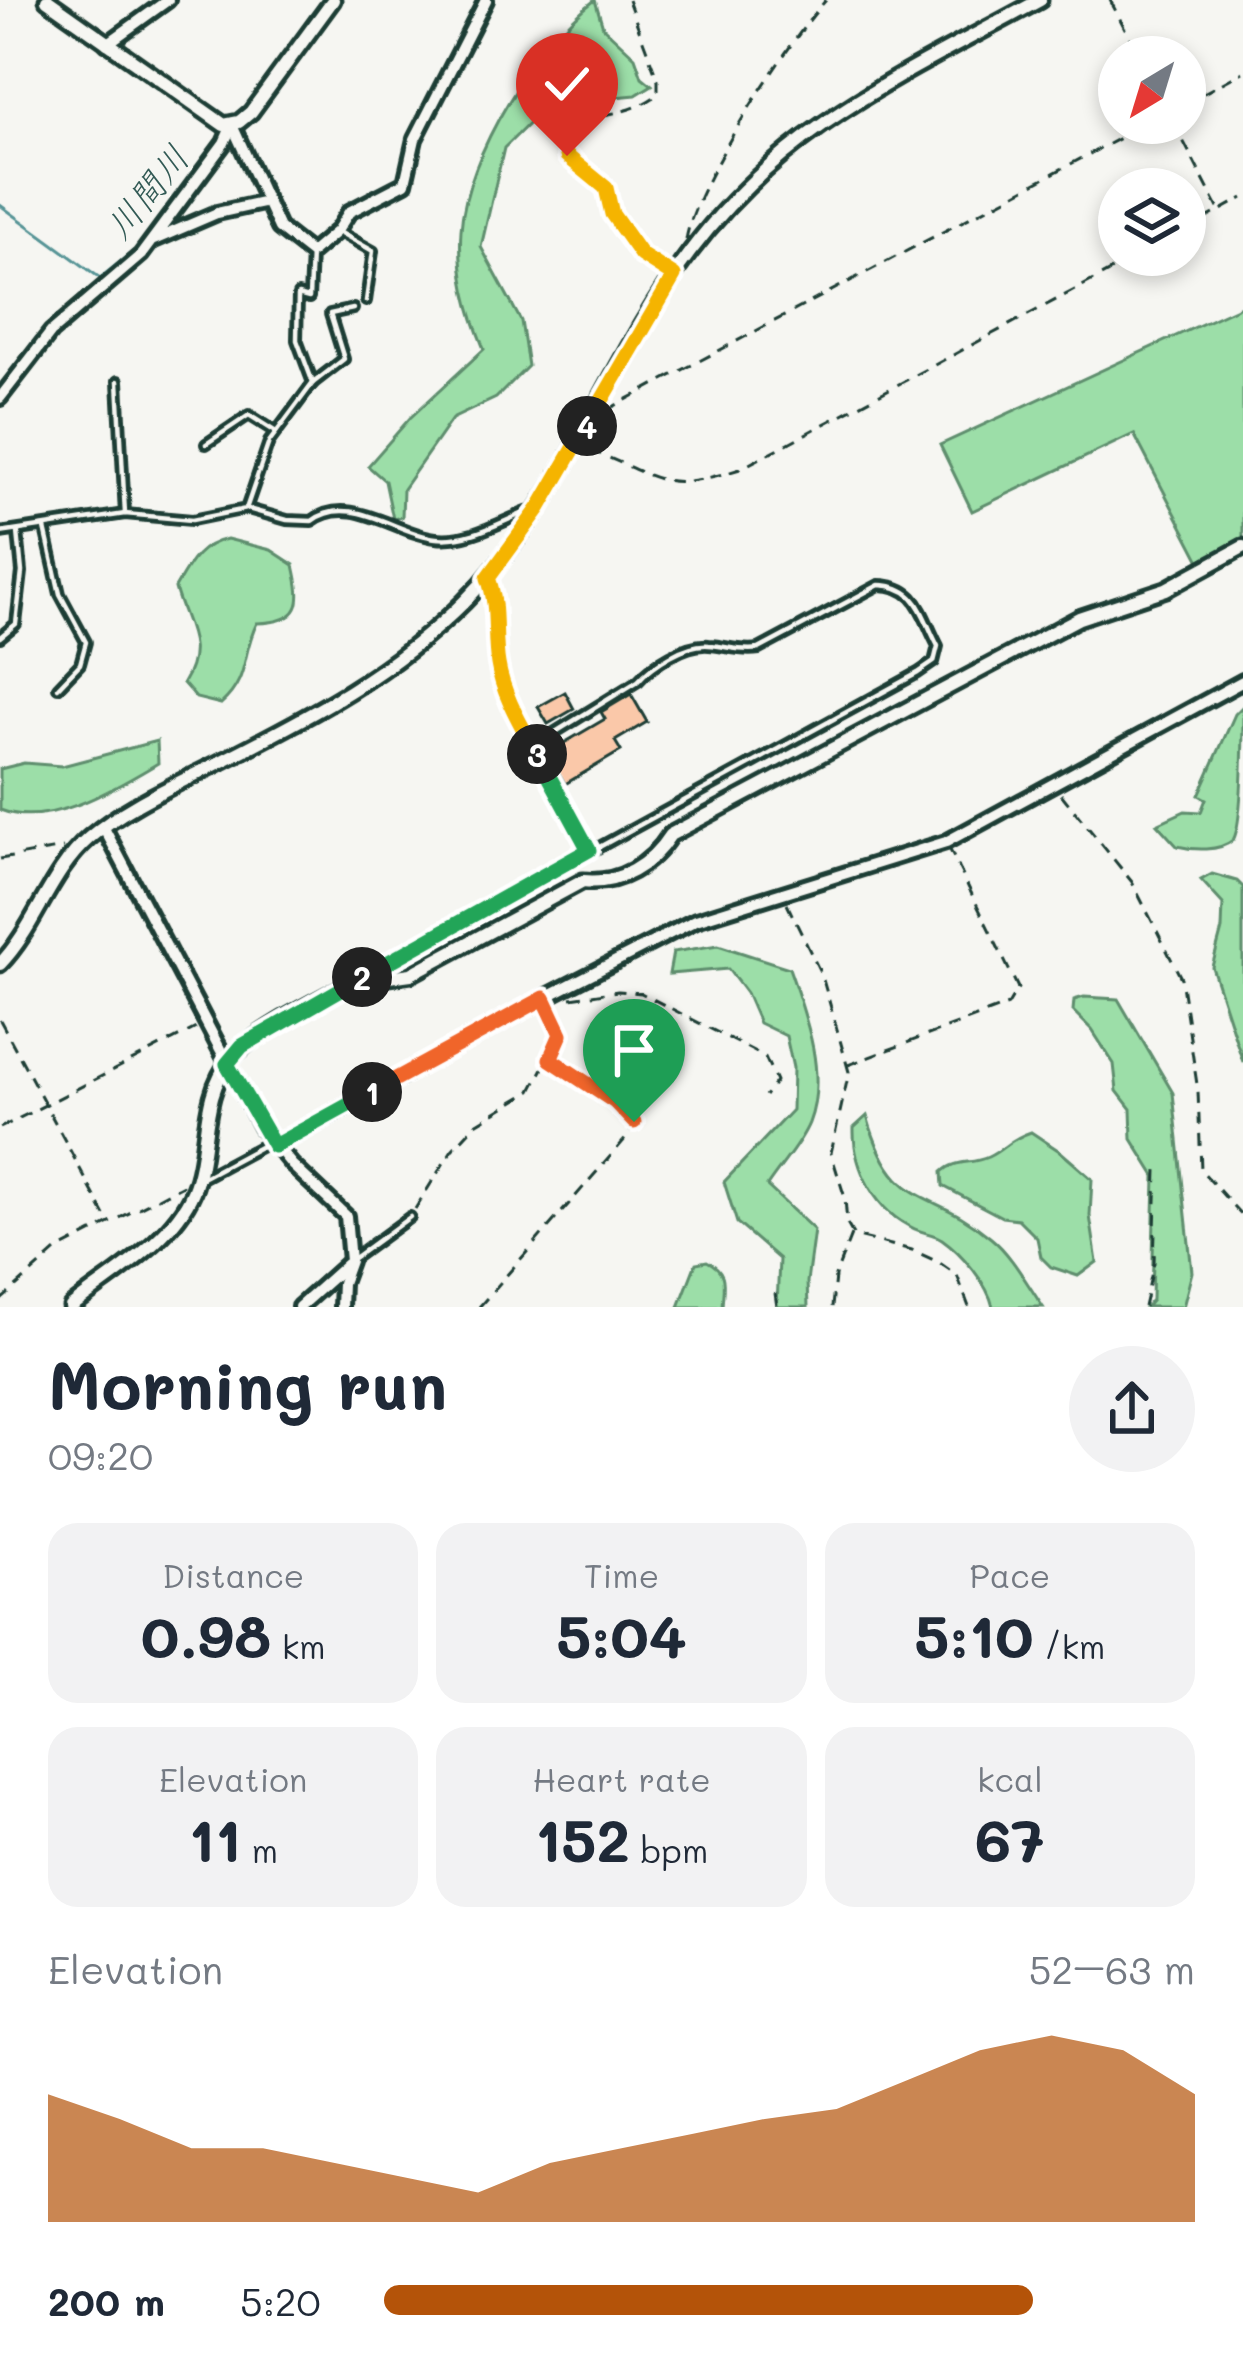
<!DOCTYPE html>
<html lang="en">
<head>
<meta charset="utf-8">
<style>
	:root { --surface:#fff; --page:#f2f2f3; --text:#1f2937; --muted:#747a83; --accent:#b45309 }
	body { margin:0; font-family:Mali,"Klee One",sans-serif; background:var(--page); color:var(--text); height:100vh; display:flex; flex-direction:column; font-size:45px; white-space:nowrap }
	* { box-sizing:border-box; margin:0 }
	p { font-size:39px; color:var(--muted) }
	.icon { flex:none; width:66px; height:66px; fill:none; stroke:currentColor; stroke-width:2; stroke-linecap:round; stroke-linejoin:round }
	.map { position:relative; height:1307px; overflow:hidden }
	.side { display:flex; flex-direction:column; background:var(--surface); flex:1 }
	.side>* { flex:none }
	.needle { width:78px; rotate:218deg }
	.tools { position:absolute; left:1098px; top:36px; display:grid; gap:24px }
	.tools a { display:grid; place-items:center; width:108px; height:108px; border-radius:50%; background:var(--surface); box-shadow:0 6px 18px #0003; font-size:60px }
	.pin { position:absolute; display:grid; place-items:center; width:102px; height:102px; color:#fff; margin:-123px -51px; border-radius:50% 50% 50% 0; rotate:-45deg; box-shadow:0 0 12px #0007 }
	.pin .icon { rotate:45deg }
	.km { position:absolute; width:60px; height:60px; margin:-30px; border-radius:50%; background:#222; color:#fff; font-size:33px; line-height:60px; text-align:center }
	.round { display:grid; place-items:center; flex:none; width:126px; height:126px; border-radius:63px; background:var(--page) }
	.overview { display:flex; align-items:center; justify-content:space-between; height:204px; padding:0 48px }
	h1 { font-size:66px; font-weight:800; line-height:90px }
	.stats { display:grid; grid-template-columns:repeat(3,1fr); gap:18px; height:204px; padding:12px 48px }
	.stats div { display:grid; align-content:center; border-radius:30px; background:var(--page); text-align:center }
	.stats b { font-size:60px; font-weight:800 }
	.stats small { font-size:33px; font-weight:400 }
	.stats p { font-size:33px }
	.chart { height:336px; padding:24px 48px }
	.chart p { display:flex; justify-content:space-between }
	.chart svg { width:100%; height:216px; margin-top:12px; fill:var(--accent); opacity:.7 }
	ul { padding:0 48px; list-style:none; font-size:39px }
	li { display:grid; grid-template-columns:192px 144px 1fr; align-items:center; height:90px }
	li i { height:30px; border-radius:15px; background:var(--accent) }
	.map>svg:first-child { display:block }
	.green { fill:#9cdea8; stroke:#5e8e6e; stroke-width:3 }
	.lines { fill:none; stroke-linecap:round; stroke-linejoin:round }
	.stream { stroke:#579496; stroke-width:3 }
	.building { fill:#fac8a9; stroke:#1f3d34; stroke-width:3 }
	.service-casing { stroke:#1f3d34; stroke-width:14 }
	.minor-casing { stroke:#1f3d34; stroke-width:20 }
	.tertiary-casing { stroke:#1f3d34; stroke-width:21 }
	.path { stroke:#1f3d34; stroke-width:3; stroke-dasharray:12 9; stroke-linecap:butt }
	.service { stroke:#f6f6f2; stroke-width:4.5 }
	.minor { stroke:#f6f6f2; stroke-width:10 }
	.tertiary { stroke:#f6f6f2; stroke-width:12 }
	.split-1-casing { stroke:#fff; stroke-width:24 }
	.split-2-casing { stroke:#fff; stroke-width:24 }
	.split-3-casing { stroke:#fff; stroke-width:24 }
	.split-4-casing { stroke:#fff; stroke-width:24 }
	.split-5-casing { stroke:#fff; stroke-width:24 }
	.split-1 { stroke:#f0652b; stroke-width:15 }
	.split-2 { stroke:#22a559; stroke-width:15 }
	.split-3 { stroke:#22a559; stroke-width:15 }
	.split-4 { stroke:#f5b400; stroke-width:15 }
	.split-5 { stroke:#f5b400; stroke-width:15 }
	.labels { text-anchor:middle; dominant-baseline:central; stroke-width:9; stroke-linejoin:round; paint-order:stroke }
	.water-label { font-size:36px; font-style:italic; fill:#325a55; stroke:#f6f6f2 }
</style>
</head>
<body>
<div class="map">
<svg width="1243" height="1307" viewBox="0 0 1243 1307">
	<rect width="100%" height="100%" fill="#f6f6f2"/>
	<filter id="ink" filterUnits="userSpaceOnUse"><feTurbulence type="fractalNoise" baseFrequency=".00833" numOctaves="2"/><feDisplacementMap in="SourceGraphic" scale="24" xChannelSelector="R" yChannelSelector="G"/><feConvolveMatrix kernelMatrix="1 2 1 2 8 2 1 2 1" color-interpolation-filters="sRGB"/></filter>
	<g filter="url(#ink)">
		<!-- green -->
		<g class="green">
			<path d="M595 0 603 27 635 57 642 77 652 85 636 95 550 103 504 148 481 247 521 321 528 366 496 398 452 419 403 489 402 517 393 519 385 481 368 466 410 418 484 349C468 310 458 272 461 230 466 154 536 45 595 0Z"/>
			<path d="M1243 305V538L1200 561 1134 434 972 511 940 445Z"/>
			<path d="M227 539 271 550 294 565C303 604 303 622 257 623 241 655 250 678 221 704L196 698 183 683C206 646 185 626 175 588 189 564 198 545 227 539Z"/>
			<path d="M1243 706C1243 732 1243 825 1233 840 1219 852 1193 850 1177 846L1157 824 1185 811 1201 812 1206 799 1199 795 1235 714Z"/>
			<path d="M157 741 158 763C116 788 50 829 0 810V769L24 763 62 766Z"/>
			<path d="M1212 874 1237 881 1243 887V1062L1212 967 1222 929 1223 904 1201 880Z"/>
			<path d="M718 945 789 968C805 1014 828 1074 809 1123 800 1145 780 1166 767 1186L814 1230 807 1282 808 1307H777L779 1259 737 1223 724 1182 792 1110 793 1068 786 1036 759 1023 746 993 728 969 669 974 673 952Z"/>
			<path d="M1084 997 1118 999 1173 1093 1192 1272 1183 1307H1146L1152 1300 1155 1176 1132 1139 1131 1109 1117 1091 1114 1064 1092 1030 1073 1011 1074 1000Z"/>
			<path d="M867 1116C895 1213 929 1185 991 1238 1012 1255 1027 1284 1043 1307H993C988 1284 962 1253 942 1239 935 1234 923 1233 915 1229 876 1212 853 1169 854 1128Z"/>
			<path d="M1031 1132 1061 1152 1092 1179 1090 1216 1097 1262 1078 1276 1051 1267 1041 1257 1037 1238 1018 1219 1002 1217 943 1186 942 1172C956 1159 971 1165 988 1157 1005 1149 1009 1139 1031 1132Z"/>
			<path d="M707 1261C729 1272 723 1285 722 1307H679L696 1263Z"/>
		</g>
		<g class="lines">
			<!-- stream -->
			<path class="stream" d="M0 205 100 278 136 249 213 145"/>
		</g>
		<!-- building -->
		<g class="building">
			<path d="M565 692 574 709 548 724 538 707Z"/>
			<path d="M631 694 647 722 615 741 621 751 565 784 547 753 605 719 601 712Z"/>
		</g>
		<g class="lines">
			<defs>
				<g id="service">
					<path d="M339 232 373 251 366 301"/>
					<path d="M118 381 125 514"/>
					<path d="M313 383 344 359 330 314 353 309"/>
					<path d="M206 444 249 415 276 432"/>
					<path d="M248 509 287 520 312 521C349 492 397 534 436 538 471 542 503 520 534 509"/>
					<path d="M45 528 60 594 86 642 80 664 58 687"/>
					<path d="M0 533 125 514 192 520 246 509 269 442 313 383 297 340 298 295 309 298 311 253"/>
					<path d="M488 577C500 611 491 637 499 670 510 721 562 800 588 849"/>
					<path d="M0 637 16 624 22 572 18 532"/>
					<path d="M374 970 918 673 934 662 938 646C921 614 919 586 879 585L759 649C740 652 727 646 709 645 686 643 653 664 638 681L533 746"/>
					<path d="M202 1178 271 1141"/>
					<path d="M354 1258 410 1217"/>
				</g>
				<g id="minor">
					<path d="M107 44 168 0"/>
					<path d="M232 125 279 228 311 253 337 231 349 212 405 183 415 139 486 0"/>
					<path d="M154 240 217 213 267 202"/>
					<path d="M0 398 51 332 141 255 224 143 232 125"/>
					<path d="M104 828 261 1127 292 1165 346 1216 350 1261 342 1283 341 1307"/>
					<path d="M274 1146 544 998 696 920 946 842 1243 681"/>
					<path d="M299 1307 347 1264"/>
				</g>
				<g id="tertiary">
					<path d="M47 0 224 125 239 122 251 112 333 0"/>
					<path d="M0 964C36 927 49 873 89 838 127 805 178 784 222 761 311 716 393 673 464 602 564 503 606 363 690 252 785 125 905 74 1040 0"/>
					<path d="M71 1307C111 1275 172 1241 193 1192 211 1149 199 1098 231 1059 256 1028 334 993 373 971L389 977 411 974 583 881C619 885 651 865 670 835L1079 618 1166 589 1243 547"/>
				</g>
			</defs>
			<!-- service casing -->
			<use href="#service" class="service-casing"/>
			<!-- minor casing -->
			<use href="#minor" class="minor-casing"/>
			<!-- tertiary casing -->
			<use href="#tertiary" class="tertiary-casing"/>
			<!-- path -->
			<g class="path">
				<path d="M628 0 658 80V94C634 114 599 115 570 120L563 137 567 156 606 188 612 214 627 238 641 255 662 268"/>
				<path d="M1110 0 1140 57"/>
				<path d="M1185 103 1243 72"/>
				<path d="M1174 123 1219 210"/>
				<path d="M1185 230 1243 198"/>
				<path d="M686 240C694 184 787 44 826 0"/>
				<path d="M607 410 1148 123"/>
				<path d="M590 450C662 478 659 494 740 469L1140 255"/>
				<path d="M1061 794 1132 882 1181 978 1198 1091 1201 1170 1243 1217"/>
				<path d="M0 859 63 848"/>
				<path d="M787 904 822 976 849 1072 831 1153 845 1198 847 1224 854 1236 912 1250 938 1262 957 1275 969 1307"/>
				<path d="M571 998 618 991 641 993 765 1057 776 1081 765 1096"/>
				<path d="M0 1020 108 1221"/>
				<path d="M848 1065 1008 1005 1018 988 950 850"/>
				<path d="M0 1128 196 1028"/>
				<path d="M415 1209 452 1150 476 1124 531 1091 561 1034 550 1010"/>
				<path d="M775 1293 777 1307"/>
				<path d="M0 1301 56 1251 183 1185"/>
				<path d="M479 1307 628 1136 634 1122 615 1102 551 1059"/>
				<path d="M832 1307 835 1276 851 1235"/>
				<path d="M1144 1307 1154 1263 1157 1170"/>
			</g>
			<!-- service -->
			<use href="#service" class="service"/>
			<!-- minor -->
			<use href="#minor" class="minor"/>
			<!-- tertiary -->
			<use href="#tertiary" class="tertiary"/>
		</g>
	</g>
	<g class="lines" filter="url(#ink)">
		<defs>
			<path id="split-1" d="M372 1092 544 998 561 1034 550 1059 615 1102 634 1122"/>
			<path id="split-2" d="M362 977 242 1046 227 1064 274 1146 372 1092"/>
			<path id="split-3" d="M362 977 589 850 537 754"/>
			<path id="split-4" d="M537 754C522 726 503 696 498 664 493 634 499 607 488 578L540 507 587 426"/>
			<path id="split-5" d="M567 156 606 188 612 214 641 255 674 276 587 426"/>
		</defs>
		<!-- split-1 casing -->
		<use href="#split-1" class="split-1-casing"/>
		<!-- split-2 casing -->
		<use href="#split-2" class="split-2-casing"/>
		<!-- split-3 casing -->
		<use href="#split-3" class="split-3-casing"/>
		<!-- split-4 casing -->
		<use href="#split-4" class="split-4-casing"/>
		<!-- split-5 casing -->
		<use href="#split-5" class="split-5-casing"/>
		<!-- split-1 -->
		<use href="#split-1" class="split-1"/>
		<!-- split-2 -->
		<use href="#split-2" class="split-2"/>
		<!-- split-3 -->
		<use href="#split-3" class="split-3"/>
		<!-- split-4 -->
		<use href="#split-4" class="split-4"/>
		<!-- split-5 -->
		<use href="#split-5" class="split-5"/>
	</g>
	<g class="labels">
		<!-- water labels -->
		<g class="water-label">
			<text transform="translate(146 191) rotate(-51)">川間川</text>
		</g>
	</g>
</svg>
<div class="tools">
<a><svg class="needle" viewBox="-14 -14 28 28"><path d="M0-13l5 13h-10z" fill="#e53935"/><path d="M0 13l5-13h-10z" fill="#747a83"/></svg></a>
<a><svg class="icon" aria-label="layers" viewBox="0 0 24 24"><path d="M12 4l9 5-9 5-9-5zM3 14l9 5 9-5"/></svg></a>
</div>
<div class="pin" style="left:634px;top:1122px;background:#1e9e55"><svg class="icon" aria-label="arrive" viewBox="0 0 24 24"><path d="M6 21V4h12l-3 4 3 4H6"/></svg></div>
<div class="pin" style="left:567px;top:156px;background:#d93025"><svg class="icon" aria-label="check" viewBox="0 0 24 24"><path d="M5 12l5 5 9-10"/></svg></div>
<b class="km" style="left:372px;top:1092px">1</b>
<b class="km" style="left:362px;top:977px">2</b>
<b class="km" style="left:537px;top:754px">3</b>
<b class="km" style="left:587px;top:426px">4</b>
</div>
<section class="side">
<div class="overview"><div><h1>Morning run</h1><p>09:20</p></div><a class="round"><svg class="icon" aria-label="share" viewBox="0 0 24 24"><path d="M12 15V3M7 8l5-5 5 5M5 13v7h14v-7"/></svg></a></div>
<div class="stats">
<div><p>Distance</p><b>0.98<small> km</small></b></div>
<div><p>Time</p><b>5:04</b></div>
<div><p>Pace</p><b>5:10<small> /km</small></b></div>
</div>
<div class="stats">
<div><p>Elevation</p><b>11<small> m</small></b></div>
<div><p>Heart rate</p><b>152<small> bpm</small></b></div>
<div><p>kcal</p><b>67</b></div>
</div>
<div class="chart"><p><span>Elevation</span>52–63 m</p>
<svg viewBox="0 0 160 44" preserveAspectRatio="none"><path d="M0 44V18L10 23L20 29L30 29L40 32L50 35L60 38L70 32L80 29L90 26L100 23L110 21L120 15L130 9L140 6L150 9L160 18V44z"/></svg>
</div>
<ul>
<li><b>200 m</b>5:20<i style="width:80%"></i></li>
</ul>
</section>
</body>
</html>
